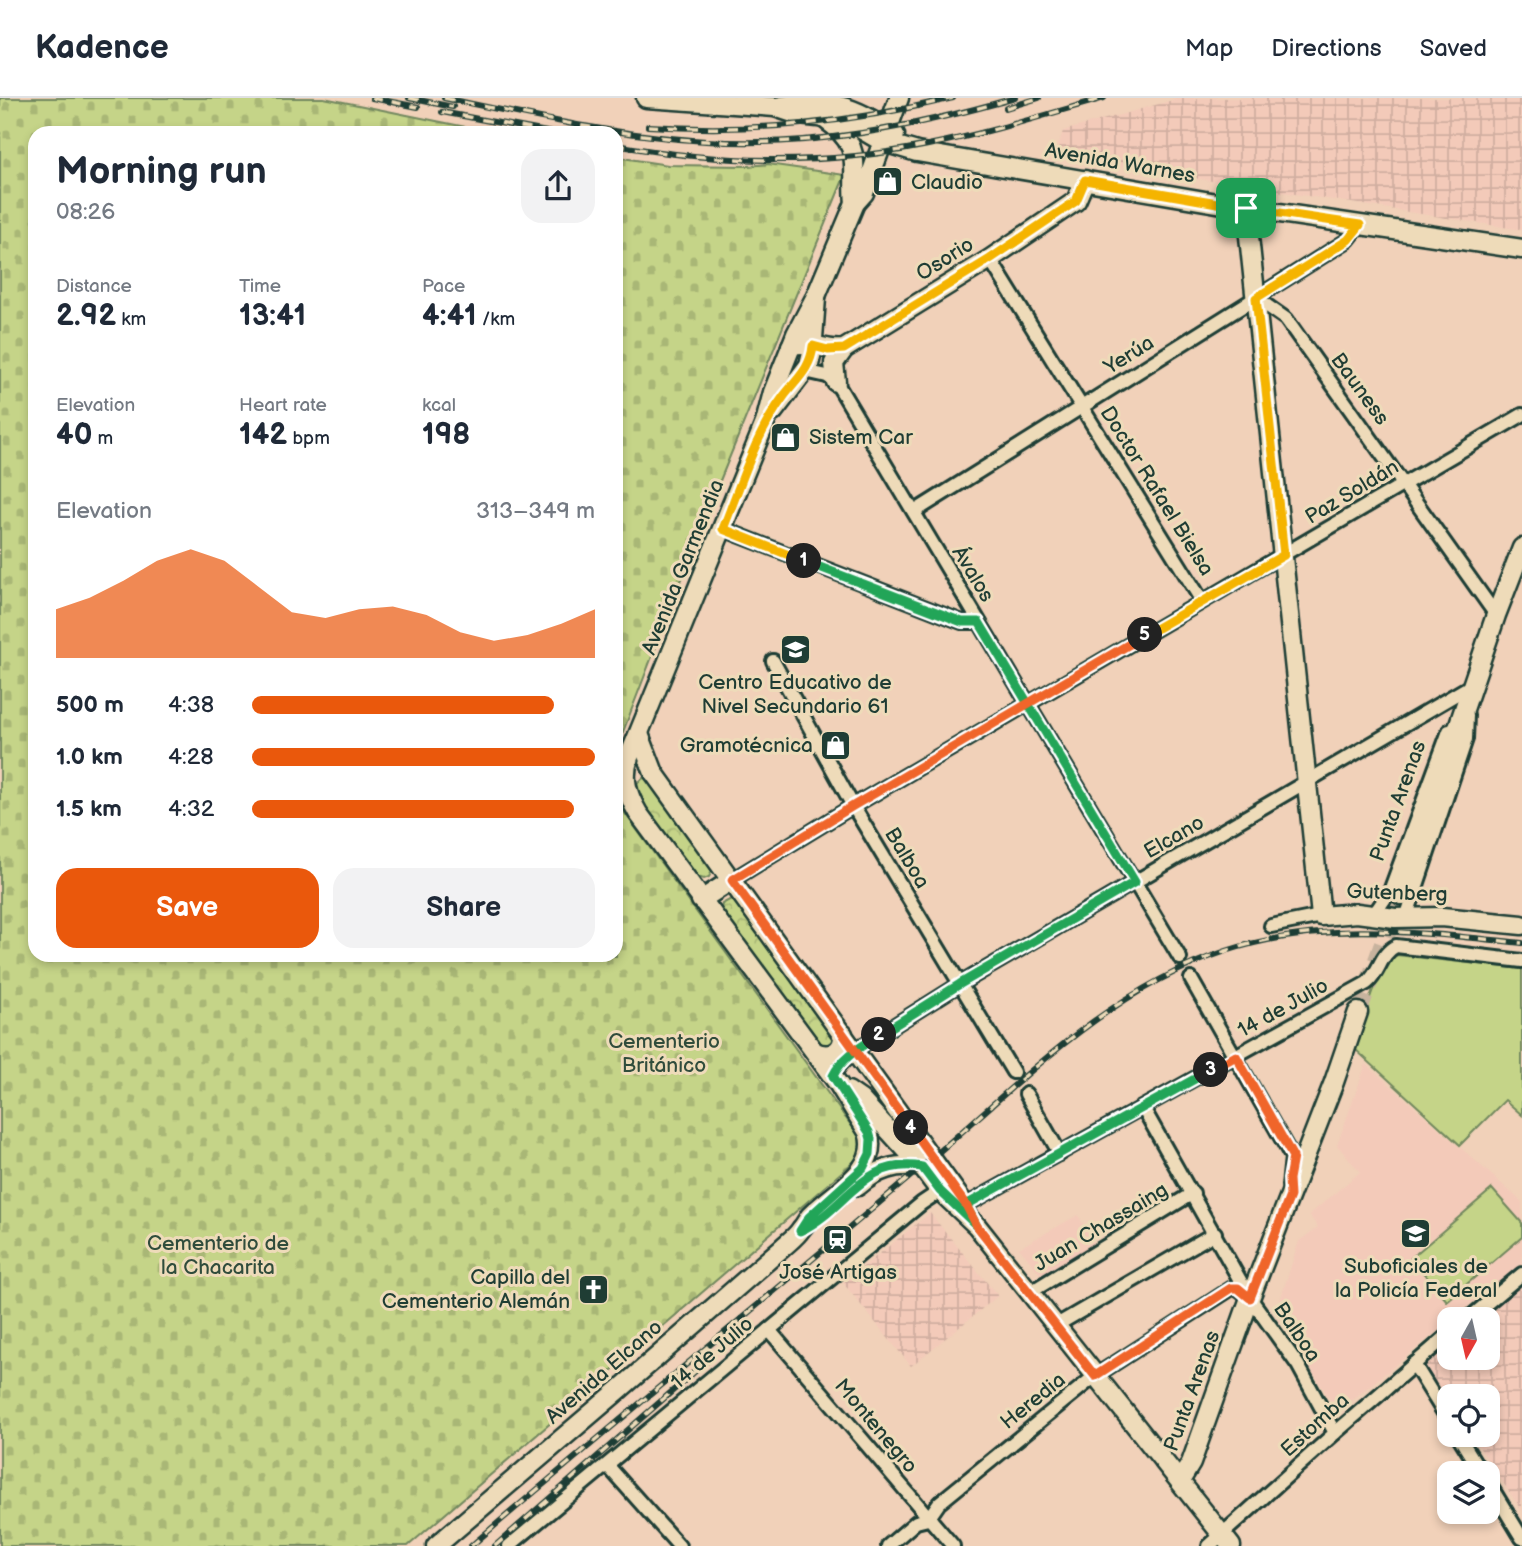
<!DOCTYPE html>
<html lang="en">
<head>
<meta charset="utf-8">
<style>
	:root { --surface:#fff; --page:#f2f2f3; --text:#1f2937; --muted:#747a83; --line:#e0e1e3; --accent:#ea580c }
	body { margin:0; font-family:"Balsamiq Sans",sans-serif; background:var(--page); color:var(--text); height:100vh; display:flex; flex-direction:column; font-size:26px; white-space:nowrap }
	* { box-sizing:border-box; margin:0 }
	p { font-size:23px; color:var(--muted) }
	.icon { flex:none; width:38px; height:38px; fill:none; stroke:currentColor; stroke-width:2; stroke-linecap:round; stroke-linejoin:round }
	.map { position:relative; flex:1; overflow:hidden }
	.side { position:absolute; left:28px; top:28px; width:595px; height:836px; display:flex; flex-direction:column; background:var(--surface); border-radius:21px; box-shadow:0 4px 10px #0003 }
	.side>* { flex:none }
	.needle { width:46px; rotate:188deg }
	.tools { position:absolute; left:1437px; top:1209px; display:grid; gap:14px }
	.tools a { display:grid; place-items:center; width:63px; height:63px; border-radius:14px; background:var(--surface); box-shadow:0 4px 10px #0003; font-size:35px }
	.pin { position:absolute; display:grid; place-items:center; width:60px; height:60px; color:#fff; margin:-30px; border-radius:14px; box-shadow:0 4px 10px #0006 }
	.km { position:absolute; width:35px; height:35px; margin:-18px; border-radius:50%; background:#222; color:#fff; font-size:19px; line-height:35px; text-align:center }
	.round { display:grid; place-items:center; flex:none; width:74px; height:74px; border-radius:21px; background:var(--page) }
	.summary { display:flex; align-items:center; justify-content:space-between; height:119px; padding:0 28px }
	h1 { font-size:38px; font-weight:600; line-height:52px }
	.metrics { display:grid; grid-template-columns:repeat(3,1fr); gap:10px; height:119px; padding:7px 28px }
	.metrics div { display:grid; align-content:center }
	.metrics b { font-size:30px; font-weight:600 }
	.metrics small { font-size:19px; font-weight:400 }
	.metrics p { font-size:19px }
	.chart { height:196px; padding:14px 28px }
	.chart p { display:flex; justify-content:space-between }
	.chart svg { width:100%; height:126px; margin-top:7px; fill:var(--accent); opacity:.7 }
	.action { display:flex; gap:14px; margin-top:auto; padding:14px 28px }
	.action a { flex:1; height:80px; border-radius:21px; background:var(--accent); color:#fff; font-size:28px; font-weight:600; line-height:80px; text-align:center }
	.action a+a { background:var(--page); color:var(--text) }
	ul { padding:0 28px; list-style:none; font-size:23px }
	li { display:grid; grid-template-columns:112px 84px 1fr; align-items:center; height:52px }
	li i { height:18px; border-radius:9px; background:var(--accent) }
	header { display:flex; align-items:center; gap:42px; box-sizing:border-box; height:98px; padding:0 35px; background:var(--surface); border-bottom:2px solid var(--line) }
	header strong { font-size:33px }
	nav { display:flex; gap:38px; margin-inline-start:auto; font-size:24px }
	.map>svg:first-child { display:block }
	.built { fill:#f3cab9 }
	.industrial { fill:url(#industrial-grid) }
	.grass { fill:#c5d488; stroke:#72885e; stroke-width:2 }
	.cemetery { fill:url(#cemetery-stones); stroke:#72885e; stroke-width:2 }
	.park { fill:url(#park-crowns); stroke:#72885e; stroke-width:2 }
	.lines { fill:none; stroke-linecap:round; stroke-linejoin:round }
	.secondary-tunnel { stroke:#c7b39e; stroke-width:18; stroke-dasharray:18 9; stroke-linecap:butt }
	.street-casing { stroke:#1f3d34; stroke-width:18 }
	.secondary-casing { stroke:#1f3d34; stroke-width:23 }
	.street { stroke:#eedbb9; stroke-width:12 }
	.secondary { stroke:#eedbb9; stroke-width:18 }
	.rail-casing { stroke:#1f3d34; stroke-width:6 }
	.rail { stroke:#eedbb9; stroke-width:3.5; stroke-dasharray:10; stroke-linecap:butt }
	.split-1-casing { stroke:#fff; stroke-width:14 }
	.split-2-casing { stroke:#fff; stroke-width:14 }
	.split-3-casing { stroke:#fff; stroke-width:14 }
	.split-4-casing { stroke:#fff; stroke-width:14 }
	.split-5-casing { stroke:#fff; stroke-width:14 }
	.split-6-casing { stroke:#fff; stroke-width:14 }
	.split-1 { stroke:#f5b400; stroke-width:9 }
	.split-2 { stroke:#22a559; stroke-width:9 }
	.split-3 { stroke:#22a559; stroke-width:9 }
	.split-4 { stroke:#f0652b; stroke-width:9 }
	.split-5 { stroke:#f0652b; stroke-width:9 }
	.split-6 { stroke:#f5b400; stroke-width:9 }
	.labels { text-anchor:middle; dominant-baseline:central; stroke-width:6; stroke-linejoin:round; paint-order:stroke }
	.street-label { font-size:21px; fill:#1f3d34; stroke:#eedbb9 }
	.poi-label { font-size:21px; fill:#1f3d34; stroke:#eedbb9 }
	.park-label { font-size:21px; fill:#304c3c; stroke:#eedbb9 }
</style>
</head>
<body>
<header>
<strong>Kadence</strong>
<nav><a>Map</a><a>Directions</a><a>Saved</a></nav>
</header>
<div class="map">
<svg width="1522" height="1448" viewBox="0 0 1522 1448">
	<defs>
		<pattern id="industrial-grid" width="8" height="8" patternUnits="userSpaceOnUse" patternTransform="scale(1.75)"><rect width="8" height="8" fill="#f3cab9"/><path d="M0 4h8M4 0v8" fill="none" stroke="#d0aea0"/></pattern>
		<pattern id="cemetery-stones" width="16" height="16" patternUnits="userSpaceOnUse" patternTransform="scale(1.75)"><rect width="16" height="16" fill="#c5d488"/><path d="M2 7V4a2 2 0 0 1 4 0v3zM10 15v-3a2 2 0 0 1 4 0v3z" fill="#a9b776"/></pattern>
		<pattern id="park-crowns" width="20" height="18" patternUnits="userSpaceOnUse" patternTransform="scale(1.75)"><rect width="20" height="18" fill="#c5d488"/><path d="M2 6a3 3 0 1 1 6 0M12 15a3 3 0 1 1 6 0" fill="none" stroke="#a9b776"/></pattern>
	</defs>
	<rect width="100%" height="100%" fill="#f1d1b9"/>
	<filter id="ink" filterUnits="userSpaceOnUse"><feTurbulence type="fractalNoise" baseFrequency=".0143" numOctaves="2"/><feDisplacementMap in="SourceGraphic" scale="14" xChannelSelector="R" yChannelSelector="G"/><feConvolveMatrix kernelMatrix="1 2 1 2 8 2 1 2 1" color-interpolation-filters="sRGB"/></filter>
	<g filter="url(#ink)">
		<!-- built -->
		<g class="built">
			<path d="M1366 966 1522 1104V1165L1452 1221 1449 1222V1224L1342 1310 1334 1308 1276 1215 1299 1143 1318 1129 1309 1117 1360 1074 1337 1047Z"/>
			<path d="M1078 1117 1098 1152 1046 1183 1019 1150Z"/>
		</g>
		<!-- industrial -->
		<g class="industrial">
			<path d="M1180 0H1522V132L1055 58 1063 33Z"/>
			<path d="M930 1115 998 1198 911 1268 843 1185Z"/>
			<path d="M1522 1181V1413L1471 1337H1488V1298H1449V1305L1423 1266 1449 1244V1260H1488V1222L1475 1221Z"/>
		</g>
		<!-- grass -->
		<g class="grass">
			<path d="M1397 857 1522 871V1017L1505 1002 1460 1047 1356 952C1363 924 1372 874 1397 857Z"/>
			<path d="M1492 1091 1522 1125V1139L1447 1203 1411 1160Z"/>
		</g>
		<!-- cemetery -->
		<g class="cemetery">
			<path d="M0 0H324L495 35H35V858H616V703L861 1041 858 1060 408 1448H0Z"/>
			<path d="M616 59 668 67 749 68 768 66 845 77 719 385 616 652Z"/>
		</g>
		<!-- park -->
		<g class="park">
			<path d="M643 680 650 682 713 771 709 779 704 781 694 778 635 696V688Z"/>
			<path d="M733 800 739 802 836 937 832 947 821 950 720 816 722 806Z"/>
		</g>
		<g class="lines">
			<!-- secondary-tunnel -->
			<path class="secondary-tunnel" d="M1358 914 1401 797"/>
			<defs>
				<g id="street">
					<path d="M990 161 1202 503"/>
					<path d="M1256 200 1286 221 1496 517"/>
					<path d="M805 273 827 278 836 284 1180 860"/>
					<path d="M914 414 1348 142 1360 127"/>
					<path d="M723 431 962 524H979"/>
					<path d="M773 563 853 708 1013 974"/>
					<path d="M732 782 853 708 1522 317"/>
					<path d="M1370 816 1377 812 1390 793 1449 633"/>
					<path d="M1406 820 1466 641 1467 617"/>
					<path d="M1271 828 1321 818"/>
					<path d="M1191 881 1292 1059 1289 1088"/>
					<path d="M833 978 840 967 855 952 960 886 1472 587"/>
					<path d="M1026 996 1060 1056"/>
					<path d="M1143 1010 1250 1200 1298 1267 1335 1335"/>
					<path d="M966 1107 1367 885C1380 874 1380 856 1396 848L1522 863"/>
					<path d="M1029 1195 1193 1095"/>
					<path d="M1467 1222 1522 1176"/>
					<path d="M1055 1228 1215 1135"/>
					<path d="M769 1232 953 1448"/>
					<path d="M1414 1266 1449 1323"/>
					<path d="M1458 1337 1482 1376"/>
					<path d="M607 1367 679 1448"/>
					<path d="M1488 1384 1522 1440"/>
					<path d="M509 1448 922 1105 940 1093"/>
					<path d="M888 1448 916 1424 928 1421 939 1405 1095 1278 1232 1190H1238L1250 1200"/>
					<path d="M1209 1448 1335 1335 1449 1236"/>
				</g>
				<g id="secondary">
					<path d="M646 0 775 9 799 17 837 21 849 24 883 44 917 54 1246 110 1522 151"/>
					<path d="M775 9C826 0 854 6 895 37"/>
					<path d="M825 21C865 49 851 66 855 105"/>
					<path d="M1246 110 1321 818 1357 815 1395 820 1442 819 1522 827"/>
					<path d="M791 248C808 241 825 254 844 251L990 161 1076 103 1085 82"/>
					<path d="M836 284 834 265 844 251"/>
					<path d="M773 314 809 267 812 254 816 200"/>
					<path d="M639 636 654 675 965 1107"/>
					<path d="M1401 797 1496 517 1522 450"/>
					<path d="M701 802 732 782"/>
					<path d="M815 954C830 961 844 953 843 936"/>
					<path d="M848 993 861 1002 922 1069 940 1093 977 1128 1231 1448"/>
					<path d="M858 1088C877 1071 896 1065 922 1069"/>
					<path d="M1180 1383 1191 1365 1250 1200 1334 984 1358 914"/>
					<path d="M436 1448 620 1291 782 1150C788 1144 796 1139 801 1131 805 1127 807 1122 810 1118 832 1095 881 1072 868 1034L839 987 638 715C627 696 622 680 629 659L765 325 773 294 796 236 816 198 855 105 864 95 899 0"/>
				</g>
			</defs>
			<!-- street casing -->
			<use href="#street" class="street-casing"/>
			<!-- secondary casing -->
			<use href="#secondary" class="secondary-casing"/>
			<!-- street -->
			<use href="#street" class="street"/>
			<!-- secondary -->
			<use href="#secondary" class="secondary"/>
			<defs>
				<g id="rail">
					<path d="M372 0 418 9"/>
					<path d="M409 0 453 9"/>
					<path d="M444 0C530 18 618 38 706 43 811 50 914 29 1015 0"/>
					<path d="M1006 10 1039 0"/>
					<path d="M442 14 552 35"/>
					<path d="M648 28C754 35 850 25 953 0"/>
					<path d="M616 47C719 66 825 68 928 47 988 35 1045 17 1104 0"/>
					<path d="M471 1448C619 1321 770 1198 918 1072 1015 990 1103 894 1226 853 1323 821 1423 835 1522 845"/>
					<path d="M495 1448 708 1262"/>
				</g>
			</defs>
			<!-- rail casing -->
			<use href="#rail" class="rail-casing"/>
			<!-- rail -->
			<use href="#rail" class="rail"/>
		</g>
	</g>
	<g class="lines" filter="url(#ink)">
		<defs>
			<path id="split-1" d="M804 463 723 431C741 386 755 337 784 298 797 281 811 270 813 248L828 252 844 251 990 161 1076 103 1085 82 1246 110"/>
			<path id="split-2" d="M804 463 962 524H979L1135 784 960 886 879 937"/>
			<path id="split-3" d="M879 937C862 948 842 959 833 978L869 1034 871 1041 870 1056 863 1070 809 1119 800 1133C847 1111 862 1059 922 1069L940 1093 977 1128 966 1107 1211 972"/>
			<path id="split-4" d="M911 1030 966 1107 977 1128 1095 1278 1231 1190H1238L1250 1200 1290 1098 1289 1081 1293 1059 1236 958 1211 972"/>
			<path id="split-5" d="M911 1030 732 782 853 708 1145 537"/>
			<path id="split-6" d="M1145 537 1284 457 1256 200 1348 142 1360 127 1246 110"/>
		</defs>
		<!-- split-1 casing -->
		<use href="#split-1" class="split-1-casing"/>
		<!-- split-2 casing -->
		<use href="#split-2" class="split-2-casing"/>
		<!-- split-3 casing -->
		<use href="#split-3" class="split-3-casing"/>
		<!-- split-4 casing -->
		<use href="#split-4" class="split-4-casing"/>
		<!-- split-5 casing -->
		<use href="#split-5" class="split-5-casing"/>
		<!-- split-6 casing -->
		<use href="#split-6" class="split-6-casing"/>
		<!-- split-1 -->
		<use href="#split-1" class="split-1"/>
		<!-- split-2 -->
		<use href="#split-2" class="split-2"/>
		<!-- split-3 -->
		<use href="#split-3" class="split-3"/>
		<!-- split-4 -->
		<use href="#split-4" class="split-4"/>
		<!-- split-5 -->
		<use href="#split-5" class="split-5"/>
		<!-- split-6 -->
		<use href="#split-6" class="split-6"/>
	</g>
	<!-- icons -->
	<defs>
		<symbol id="shop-square" viewBox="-11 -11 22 22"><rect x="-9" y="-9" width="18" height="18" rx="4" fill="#1f3d34" stroke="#eedbb9"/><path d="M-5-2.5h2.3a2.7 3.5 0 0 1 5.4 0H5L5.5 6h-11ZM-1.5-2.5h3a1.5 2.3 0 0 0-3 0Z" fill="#fff"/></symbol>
		<symbol id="school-square" viewBox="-11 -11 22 22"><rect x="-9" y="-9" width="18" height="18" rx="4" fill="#1f3d34" stroke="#eedbb9"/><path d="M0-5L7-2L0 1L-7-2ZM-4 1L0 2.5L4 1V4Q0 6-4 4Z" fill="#fff"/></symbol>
		<symbol id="university-square" viewBox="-11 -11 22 22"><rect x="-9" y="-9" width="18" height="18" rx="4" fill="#1f3d34" stroke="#eedbb9"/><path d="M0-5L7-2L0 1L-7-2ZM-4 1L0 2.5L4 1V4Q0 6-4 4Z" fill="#fff"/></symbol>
		<symbol id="station-square" viewBox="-11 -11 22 22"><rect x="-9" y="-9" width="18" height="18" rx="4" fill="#1f3d34" stroke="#eedbb9"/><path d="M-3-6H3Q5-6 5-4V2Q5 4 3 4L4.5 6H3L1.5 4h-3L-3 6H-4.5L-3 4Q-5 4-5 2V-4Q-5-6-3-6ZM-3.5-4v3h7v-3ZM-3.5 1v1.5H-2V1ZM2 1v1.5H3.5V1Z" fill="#fff"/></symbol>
		<symbol id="church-square" viewBox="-11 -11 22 22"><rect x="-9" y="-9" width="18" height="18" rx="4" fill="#1f3d34" stroke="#eedbb9"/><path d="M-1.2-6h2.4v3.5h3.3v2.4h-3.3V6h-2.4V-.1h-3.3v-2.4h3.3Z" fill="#fff"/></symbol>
	</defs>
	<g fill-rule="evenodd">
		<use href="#shop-square" x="870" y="66" width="35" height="35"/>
		<use href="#shop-square" x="768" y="322" width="35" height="35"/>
		<use href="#school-square" x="778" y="534" width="35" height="35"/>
		<use href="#shop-square" x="818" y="630" width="35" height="35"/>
		<use href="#university-square" x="1398" y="1118" width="35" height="35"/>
		<use href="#station-square" x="820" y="1124" width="35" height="35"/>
		<use href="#church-square" x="576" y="1174" width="35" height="35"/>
	</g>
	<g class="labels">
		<!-- street labels -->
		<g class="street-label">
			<text transform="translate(1120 65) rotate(10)">Avenida Warnes</text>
			<text transform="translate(945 161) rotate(-32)">Osorio</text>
			<text transform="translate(1129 257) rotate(-32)">Yerúa</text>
			<text transform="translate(1360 291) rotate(54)">Bauness</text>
			<text transform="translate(1157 393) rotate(58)">Doctor Rafael Bielsa</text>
			<text transform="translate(1352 394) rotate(-31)">Paz Soldán</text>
			<text transform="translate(683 469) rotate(-68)">Avenida Garmendia</text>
			<text transform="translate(973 476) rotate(59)">Ávalos</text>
			<text transform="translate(1398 703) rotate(-70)">Punta Arenas</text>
			<text transform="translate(1174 739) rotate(-30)">Elcano</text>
			<text transform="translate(907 760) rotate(59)">Balboa</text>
			<text transform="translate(1397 795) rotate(2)">Gutenberg</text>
			<text transform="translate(1283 910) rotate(-29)">14 de Julio</text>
			<text transform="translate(1101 1129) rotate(-31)">Juan Chassaing</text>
			<text transform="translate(1297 1234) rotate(56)">Balboa</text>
			<text transform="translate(712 1255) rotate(-40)">14 de Julio</text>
			<text transform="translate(604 1274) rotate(-41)">Avenida Elcano</text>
			<text transform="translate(1192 1293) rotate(-70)">Punta Arenas</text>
			<text transform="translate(1033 1303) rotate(-39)">Heredia</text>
			<text transform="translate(1315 1327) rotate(-42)">Estomba</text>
			<text transform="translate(876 1328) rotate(50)">Montenegro</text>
		</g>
		<!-- poi labels -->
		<g class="poi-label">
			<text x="911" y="84" text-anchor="start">Claudio</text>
			<text x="809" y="339" text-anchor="start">Sistem Car</text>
			<text x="795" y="584">Centro Educativo de<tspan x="795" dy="24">Nivel Secundario 61</tspan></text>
			<text x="813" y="647" text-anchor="end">Gramotécnica</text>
			<text x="1416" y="1168">Suboficiales de<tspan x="1416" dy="24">la Policía Federal</tspan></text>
			<text x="838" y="1174">José Artigas</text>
			<text x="570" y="1179" text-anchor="end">Capilla del<tspan x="570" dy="24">Cementerio Alemán</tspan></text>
		</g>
		<!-- park labels -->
		<g class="park-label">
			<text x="664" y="943">Cementerio<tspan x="664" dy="24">Británico</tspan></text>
			<text x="218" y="1145">Cementerio de<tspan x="218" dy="24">la Chacarita</tspan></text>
		</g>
	</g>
</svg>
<div class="tools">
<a><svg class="needle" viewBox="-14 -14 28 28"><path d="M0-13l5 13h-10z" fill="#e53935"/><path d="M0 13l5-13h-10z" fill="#747a83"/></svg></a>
<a><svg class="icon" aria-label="locate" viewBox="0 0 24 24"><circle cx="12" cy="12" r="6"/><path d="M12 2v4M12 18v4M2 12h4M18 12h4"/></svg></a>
<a><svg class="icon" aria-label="layers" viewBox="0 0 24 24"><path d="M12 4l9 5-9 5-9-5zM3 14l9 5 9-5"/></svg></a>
</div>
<div class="pin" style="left:1246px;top:110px;background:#1e9e55"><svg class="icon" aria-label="arrive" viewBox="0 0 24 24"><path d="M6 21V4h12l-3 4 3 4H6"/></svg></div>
<b class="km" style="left:804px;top:463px">1</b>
<b class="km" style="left:879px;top:937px">2</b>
<b class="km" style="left:1211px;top:972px">3</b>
<b class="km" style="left:911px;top:1030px">4</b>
<b class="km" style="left:1145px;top:537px">5</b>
<section class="side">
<div class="summary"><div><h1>Morning run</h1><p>08:26</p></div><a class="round"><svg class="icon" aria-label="share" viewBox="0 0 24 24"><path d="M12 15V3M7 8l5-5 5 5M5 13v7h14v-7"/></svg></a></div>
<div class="metrics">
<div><p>Distance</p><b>2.92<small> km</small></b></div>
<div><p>Time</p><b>13:41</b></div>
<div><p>Pace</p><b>4:41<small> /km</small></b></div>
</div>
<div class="metrics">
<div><p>Elevation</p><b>40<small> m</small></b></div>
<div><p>Heart rate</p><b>142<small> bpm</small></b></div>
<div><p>kcal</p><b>198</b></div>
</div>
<div class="chart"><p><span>Elevation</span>313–349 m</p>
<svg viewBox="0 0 160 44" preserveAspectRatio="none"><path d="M0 44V27L10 23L20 17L30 10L40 6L50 10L60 19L70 28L80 30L90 27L100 26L110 29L120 35L130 38L140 36L150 32L160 27V44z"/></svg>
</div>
<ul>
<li><b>500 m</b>4:38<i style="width:88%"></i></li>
<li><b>1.0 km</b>4:28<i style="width:100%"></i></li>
<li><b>1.5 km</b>4:32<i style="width:94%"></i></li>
</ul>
<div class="action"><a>Save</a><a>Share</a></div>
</section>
</div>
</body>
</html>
